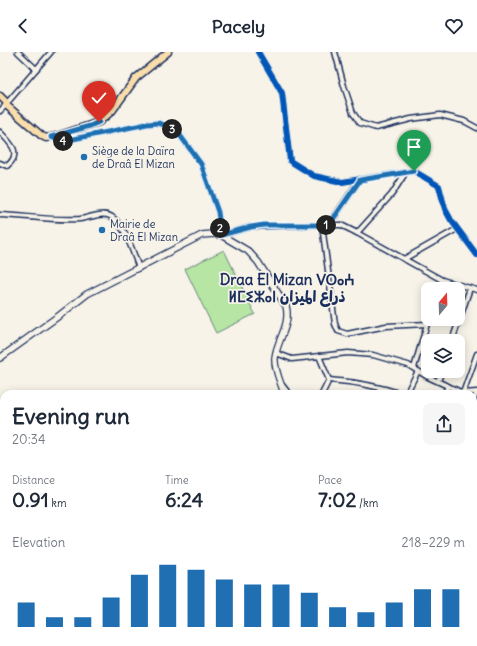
<!DOCTYPE html>
<html lang="en">
<head>
<meta charset="utf-8">
<style>
	:root { --surface:#fff; --page:#f6f6f7; --text:#1f2937; --muted:#747a83; --accent:#1f6fb2 }
	body { margin:0; font-family:Delius,"Playpen Sans Arabic","Noto Sans Tifinagh",sans-serif; background:var(--page); color:var(--text); height:100vh; display:flex; flex-direction:column; font-size:15px; white-space:nowrap }
	* { box-sizing:border-box; margin:0 }
	p { font-size:13px; color:var(--muted) }
	.icon { flex:none; width:22px; height:22px; fill:none; stroke:currentColor; stroke-width:2; stroke-linecap:round; stroke-linejoin:round }
	.map { position:relative; flex:1; overflow:hidden }
	.panel { position:absolute; left:0px; top:338px; width:477px; height:256px; display:flex; flex-direction:column; background:var(--surface); border-radius:12px 12px 0 0; box-shadow:0 2px 10px #0003 }
	.panel>* { flex:none }
	.needle { width:26px; rotate:19deg }
	.controls { position:absolute; left:421px; top:230px; display:grid; gap:8px }
	.controls a { display:grid; place-items:center; width:44px; height:44px; border-radius:8px; background:var(--surface); box-shadow:0 2px 10px #0003; font-size:20px }
	.pin { position:absolute; display:grid; place-items:center; width:34px; height:34px; color:#fff; margin:-41px -17px; border-radius:50% 50% 50% 0; rotate:-45deg; box-shadow:0 0 4px #0007 }
	.pin .icon { rotate:45deg }
	.km { position:absolute; width:20px; height:20px; margin:-10px; border-radius:50%; background:#222; color:#fff; font-size:11px; line-height:20px; text-align:center }
	.round { display:grid; place-items:center; flex:none; width:42px; height:42px; border-radius:8px; background:var(--page) }
	.overview { display:flex; align-items:center; justify-content:space-between; height:68px; padding:0 12px }
	h1 { font-size:22px; font-weight:700; line-height:30px }
	.stats { display:grid; grid-template-columns:repeat(3,1fr); gap:6px; height:68px; padding:4px 12px }
	.stats div { display:grid; align-content:center }
	.stats b { font-size:20px; font-weight:700 }
	.stats small { font-size:11px; font-weight:400 }
	.stats p { font-size:11px }
	.chart { height:112px; padding:8px 12px }
	.chart p { display:flex; justify-content:space-between }
	.chart svg { width:100%; height:72px; margin-top:4px; stroke:var(--accent); stroke-width:6 }
	header { display:flex; justify-content:space-between; align-items:center; height:52px; padding:0 12px; background:var(--surface); font-size:18px; font-weight:700 }
	.map>svg:first-child { display:block }
	.garden { fill:#b7e5a3; stroke:#698a80 }
	.lines { fill:none; stroke-linecap:round; stroke-linejoin:round }
	.street-casing { stroke:#1b2f5e; stroke-width:7 }
	.secondary-casing { stroke:#1b2f5e; stroke-width:8 }
	.primary-casing { stroke:#1b2f5e; stroke-width:9 }
	.street { stroke:#f7f3e8; stroke-width:4 }
	.secondary { stroke:#f7f3e8; stroke-width:5.5 }
	.primary { stroke:#f9ddab; stroke-width:6 }
	.cycleway-casing { stroke:#f7f3e8; stroke-width:8 }
	.cycleway { stroke:#0057b8; stroke-width:6 }
	.route-casing { stroke:#fff; stroke-width:8 }
	.route { stroke:#1f6fb2; stroke-width:5 }
	.poi-dot { fill:#1f6fb2; stroke:#f7f3e8; stroke-width:1.5 }
	.labels { text-anchor:middle; dominant-baseline:central; stroke-width:3.5; stroke-linejoin:round; paint-order:stroke }
	.poi-label { font-size:11px; fill:#1b2f5e; stroke:#f7f3e8; text-anchor:start }
	.district-label { font-size:15px; font-weight:bold; fill:#1b2f5e; stroke:#f7f3e8 }
</style>
</head>
<body>
<header><svg class="icon" aria-label="back" viewBox="0 0 24 24"><path d="M15 5l-7 7 7 7"/></svg>Pacely<svg class="icon" aria-label="heart" viewBox="0 0 24 24"><path d="M12 20l-8-8c-3-5 5-10 8-4 3-6 11-1 8 4z"/></svg></header>
<div class="map">
<svg width="477" height="594" viewBox="0 0 477 594">
	<rect width="100%" height="100%" fill="#f7f3e8"/>
	<filter id="ink" filterUnits="userSpaceOnUse"><feTurbulence type="fractalNoise" baseFrequency=".025" numOctaves="2"/><feDisplacementMap in="SourceGraphic" scale="8" xChannelSelector="R" yChannelSelector="G"/><feConvolveMatrix kernelMatrix="1 2 1 2 8 2 1 2 1" color-interpolation-filters="sRGB"/></filter>
	<g filter="url(#ink)">
		<!-- garden -->
		<path class="garden" d="M224 198 255 262 216 281 185 217Z"/>
		<g class="lines">
			<defs>
				<g id="street">
					<path d="M18 0 36 17"/>
					<path d="M258 0 282 41 290 109 314 124 342 130 414 119 439 134 445 157 451 168 477 203"/>
					<path d="M335 0 344 34 353 61 360 71 376 76 411 67 440 63 464 69 477 76"/>
					<path d="M7 51 51 0"/>
					<path d="M0 59 6 53"/>
					<path d="M0 80C10 91 23 101 7 114L0 111"/>
					<path d="M51 85 60 89 68 88 147 72 158 71 168 75 179 82 201 112 218 160 221 183 251 175 322 173"/>
					<path d="M0 163C26 164 54 169 80 167 89 166 103 159 112 165 126 175 133 201 139 216"/>
					<path d="M329 173 360 127"/>
					<path d="M357 181 392 142 406 120"/>
					<path d="M404 207 457 177"/>
					<path d="M442 228 477 238"/>
					<path d="M429 267 427 272 386 274 347 282 338 279 335 272 322 173H341L357 181 442 228 439 237"/>
					<path d="M452 289 470 236"/>
					<path d="M276 301 292 307 348 301 373 303 408 313 428 325 463 341 477 340"/>
					<path d="M319 304 329 328C355 330 378 334 402 342"/>
					<path d="M414 316 427 272"/>
					<path d="M438 329 442 319"/>
					<path d="M282 333 289 342"/>
					<path d="M463 341 477 302"/>
					<path d="M322 342 329 328"/>
					<path d="M406 342 418 319"/>
					<path d="M444 342 448 334"/>
					<path d="M473 349 477 341"/>
					<path d="M473 402 477 400"/>
				</g>
				<g id="secondary">
					<path d="M0 306 60 263 87 242 202 183 213 182 221 183 248 199 258 210 286 254C291 274 277 287 275 306 274 318 281 330 284 342"/>
					<path d="M0 405 4 416"/>
					<path d="M0 496H4"/>
					<path d="M0 562 4 557"/>
					<path d="M473 572H477"/>
					<path d="M294 590 296 594"/>
					<path d="M323 594 331 590"/>
				</g>
				<path id="primary" d="M0 44 7 51 6 53 42 84 46 86 57 84 99 70 112 59 136 26 168 0"/>
			</defs>
			<!-- street casing -->
			<use href="#street" class="street-casing"/>
			<!-- secondary casing -->
			<use href="#secondary" class="secondary-casing"/>
			<!-- primary casing -->
			<use href="#primary" class="primary-casing"/>
			<!-- street -->
			<use href="#street" class="street"/>
			<!-- secondary -->
			<use href="#secondary" class="secondary"/>
			<!-- primary -->
			<use href="#primary" class="primary"/>
			<defs>
				<g id="cycleway">
					<path d="M258 0 282 41 290 109 314 124 342 130 414 119 439 134 445 157 451 168 477 203"/>
					<path d="M51 85 60 89 68 88 147 72 158 71 168 75 179 82 201 112 218 160 221 183 251 175 322 173"/>
				</g>
			</defs>
			<!-- cycleway casing -->
			<use href="#cycleway" class="cycleway-casing"/>
			<!-- cycleway -->
			<use href="#cycleway" class="cycleway"/>
		</g>
	</g>
	<g class="lines" filter="url(#ink)">
		<defs>
			<path id="route" d="M99 70 90 74 51 85 60 89 68 88 147 72 158 71 168 74 179 82 201 112 218 160 221 183 251 175 264 173H329L360 128 414 119"/>
		</defs>
		<!-- route casing -->
		<use href="#route" class="route-casing"/>
		<!-- route -->
		<use href="#route" class="route"/>
	</g>
	<!-- markers -->
	<g class="poi-dot">
		<circle cx="84" cy="105" r="4"/>
		<circle cx="102" cy="178" r="4"/>
	</g>
	<g class="labels">
		<!-- poi labels -->
		<g class="poi-label">
			<text x="92" y="99">Siège de la Daïra<tspan x="92" dy="13">de Draâ El Mizan</tspan></text>
			<text x="110" y="172">Mairie de<tspan x="110" dy="13">Draâ El Mizan</tspan></text>
		</g>
		<!-- district labels -->
		<g class="district-label">
			<text x="287" y="227">Draa El Mizan ⴸⵔⴰⵄ<tspan x="287" dy="17">ⵍⵎⵉⵣⴰⵏ ذراع الميزان</tspan></text>
		</g>
	</g>
</svg>
<div class="controls">
<a><svg class="needle" viewBox="-14 -14 28 28"><path d="M0-13l5 13h-10z" fill="#e53935"/><path d="M0 13l5-13h-10z" fill="#747a83"/></svg></a>
<a><svg class="icon" aria-label="layers" viewBox="0 0 24 24"><path d="M12 4l9 5-9 5-9-5zM3 14l9 5 9-5"/></svg></a>
</div>
<div class="pin" style="left:414px;top:119px;background:#1e9e55"><svg class="icon" aria-label="arrive" viewBox="0 0 24 24"><path d="M6 21V4h12l-3 4 3 4H6"/></svg></div>
<div class="pin" style="left:99px;top:70px;background:#d93025"><svg class="icon" aria-label="check" viewBox="0 0 24 24"><path d="M5 12l5 5 9-10"/></svg></div>
<b class="km" style="left:326px;top:173px">1</b>
<b class="km" style="left:220px;top:176px">2</b>
<b class="km" style="left:172px;top:77px">3</b>
<b class="km" style="left:63px;top:89px">4</b>
<section class="panel">
<div class="overview"><div><h1>Evening run</h1><p>20:34</p></div><a class="round"><svg class="icon" aria-label="share" viewBox="0 0 24 24"><path d="M12 15V3M7 8l5-5 5 5M5 13v7h14v-7"/></svg></a></div>
<div class="stats">
<div><p>Distance</p><b>0.91<small> km</small></b></div>
<div><p>Time</p><b>6:24</b></div>
<div><p>Pace</p><b>7:02<small> /km</small></b></div>
</div>
<div class="chart"><p><span>Elevation</span>218–229 m</p>
<svg viewBox="0 0 160 44" preserveAspectRatio="none"><path d="M5 44V29M15 44V38M25 44V38M35 44V26M45 44V12M55 44V6M65 44V9M75 44V15M85 44V18M95 44V18M105 44V23M115 44V32M125 44V35M135 44V29M145 44V21M155 44V21"/></svg>
</div>
</section>
</div>
</body>
</html>
